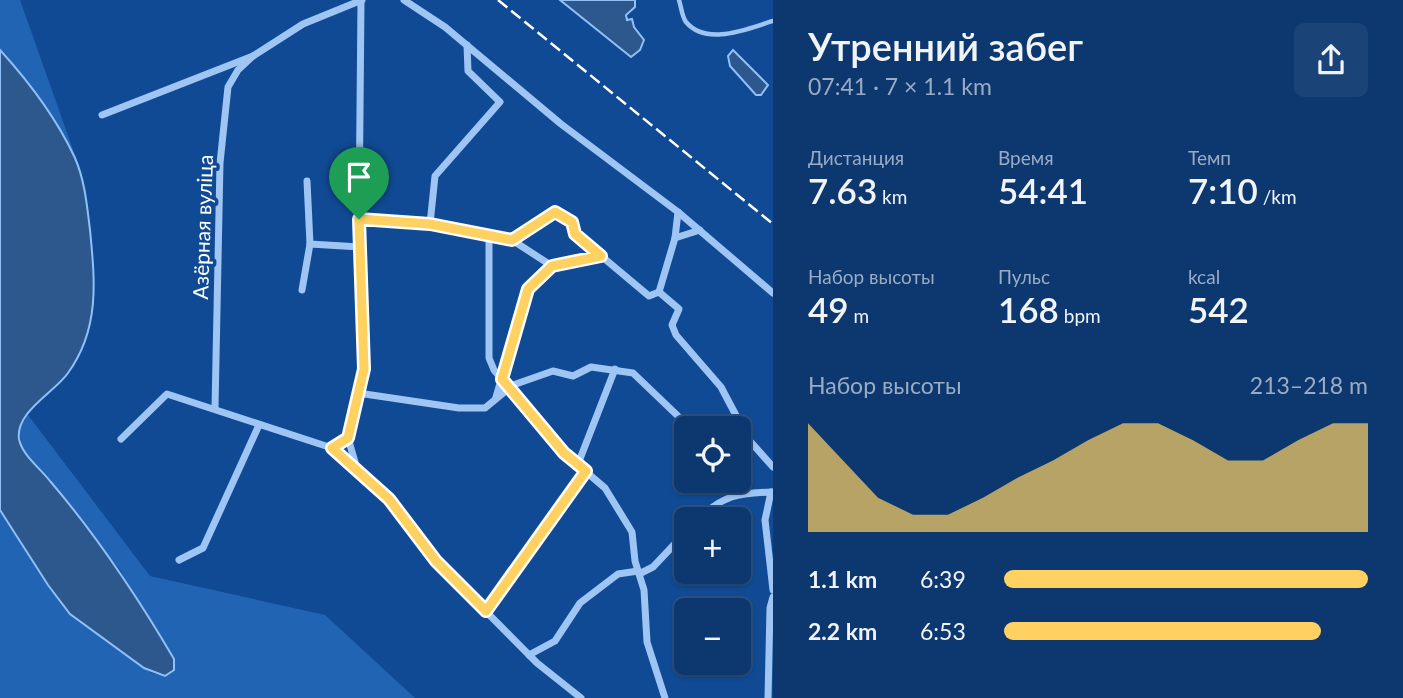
<!DOCTYPE html>
<html lang="ru">
<head>
<meta charset="utf-8">
<style>
	:root { --surface:#0c386f; --page:#1a4377; --text:#f1f3f6; --muted:#9aacc3; --line:#2c5282; --accent:#ffd161 }
	body { margin:0; font-family:Lato,sans-serif; background:var(--page); color:var(--text); height:100vh; display:flex; flex-direction:column; font-size:26px; white-space:nowrap }
	* { box-sizing:border-box; margin:0 }
	p { font-size:23px; color:var(--muted) }
	.icon { flex:none; width:38px; height:38px; fill:none; stroke:currentColor; stroke-width:2; stroke-linecap:round; stroke-linejoin:round }
	.map { position:relative; flex:1; overflow:hidden }
	.drawer { display:flex; flex-direction:column; background:var(--surface); width:630px }
	.drawer>* { flex:none }
	.buttons { position:absolute; left:674px; top:416px; display:grid; gap:14px }
	.buttons a { display:grid; place-items:center; width:77px; height:77px; border-radius:10px; background:var(--surface); box-shadow:0 2px 5px #0004,0 0 0 2px var(--line); font-size:35px }
	.pin { position:absolute; display:grid; place-items:center; width:60px; height:60px; color:#fff; margin:-72px -30px; border-radius:50% 50% 50% 0; rotate:-45deg; box-shadow:0 0 7px #0007 }
	.pin .icon { rotate:45deg }
	.round { display:grid; place-items:center; flex:none; width:74px; height:74px; border-radius:10px; background:var(--page) }
	.summary { display:flex; align-items:center; justify-content:space-between; height:119px; padding:0 35px }
	h1 { font-size:38px; font-weight:600; line-height:52px }
	.stats { display:grid; grid-template-columns:repeat(3,1fr); gap:10px; height:119px; padding:7px 35px }
	.stats div { display:grid; align-content:center }
	.stats b { font-size:35px; font-weight:600 }
	.stats small { font-size:19px; font-weight:400 }
	.stats p { font-size:19px }
	.chart { height:196px; padding:14px 35px }
	.chart p { display:flex; justify-content:space-between }
	.chart svg { width:100%; height:126px; margin-top:7px; fill:var(--accent); opacity:.7 }
	ul { padding:0 35px; list-style:none; font-size:23px }
	li { display:grid; grid-template-columns:112px 84px 1fr; align-items:center; height:52px }
	li i { height:18px; border-radius:9px; background:var(--accent) }
	main { display:flex; flex:1; min-height:0 }
	.map>svg:first-child { display:block }
	.green { fill:#2264b4 }
	.water { fill:#2d588e; stroke:#90c0f7; stroke-width:2 }
	.lines { fill:none; stroke-linecap:round; stroke-linejoin:round }
	.service { stroke:#9ec5f3; stroke-width:4.5 }
	.minor { stroke:#9ec5f3; stroke-width:7 }
	.rail { stroke:#fff; stroke-width:2.5; stroke-dasharray:12 5; stroke-linecap:butt }
	.route-casing { stroke:#fff; stroke-width:14 }
	.route { stroke:#ffd161; stroke-width:9 }
	.labels { text-anchor:middle; dominant-baseline:central; stroke-width:7; stroke-linejoin:round; paint-order:stroke }
	.street-label { font-size:21px; fill:#fff; stroke:#104a94 }
</style>
</head>
<body>
<main>
<div class="map">
<svg width="773" height="698" viewBox="0 0 773 698">
	<rect width="100%" height="100%" fill="#104a94"/>
	<!-- green -->
	<g class="green">
		<path d="M0 0H20L77 161 55 119 0 50Z"/>
		<path d="M28 415 150 576 325 615 415 698H0V510L48 585 70 614 152 673 165 676 174 670V659L120 570 22 448 19 430Z"/>
	</g>
	<!-- water -->
	<g class="water">
		<path d="M560 0H635V7L626 15 627 20 632 19 634 27 644 40 640 50 631 57Z"/>
		<path d="M0 50C30 83 56 117 75 158 85 181 87 206 90 230 95 281 100 329 68 373 55 392 15 412 19 439 22 455 40 468 50 481 98 537 137 596 174 659V670L165 676 144 668 70 614 48 585 0 510Z"/>
		<path d="M733 50 768 85 761 95H756L730 66 728 56Z"/>
	</g>
	<g class="lines">
		<!-- service -->
		<path class="service" d="M679 0C681 6 682 17 686 22 707 47 749 28 773 21"/>
		<!-- minor -->
		<g class="minor">
			<path d="M404 0 445 27 561 124 678 212 773 293"/>
			<path d="M102 115 253 56 303 24 362 0"/>
			<path d="M307 181 310 244 360 247"/>
			<path d="M678 212 675 238 700 230"/>
			<path d="M359 219 430 224 512 240 552 266 601 256"/>
			<path d="M430 224 435 176 500 102 468 71 467 45"/>
			<path d="M489 236V358L494 370 564 453 605 488 632 532 635 561 644 590 647 642 665 698"/>
			<path d="M512 240 555 212 572 222 575 234 649 296 659 292 675 238"/>
			<path d="M302 290 310 244"/>
			<path d="M659 292 679 309 672 325 676 335 721 387 749 440"/>
			<path d="M358 393 459 408H485L513 385 553 371 573 376 591 367 633 373 680 418 714 429"/>
			<path d="M496 397 528 289 552 266"/>
			<path d="M215 408 220 163 228 87 238 70 253 56"/>
			<path d="M738 437 749 440 773 467"/>
			<path d="M348 438 357 469"/>
			<path d="M121 439 167 394 332 448 389 499 436 561 537 663 581 698"/>
			<path d="M332 448 348 438 364 369 359 219 361 1"/>
			<path d="M578 464 615 369"/>
			<path d="M771 492 765 520 773 590"/>
			<path d="M698 520C722 495 739 493 772 492"/>
			<path d="M179 560 203 548 259 425"/>
			<path d="M639 574 653 567 686 532"/>
			<path d="M486 611 586 471"/>
			<path d="M529 655 555 641 580 603 618 574 638 571"/>
			<path d="M768 698 770 608 773 597"/>
		</g>
		<!-- rail -->
		<path class="rail" d="M498 0 773 224"/>
	</g>
	<g class="lines">
		<defs>
			<path id="route" d="M555 212 572 222 575 234 601 256 552 266 528 289 502 379 564 453 586 471 486 611 436 561 389 499 332 448 348 438 364 369 359 219 430 224 512 240Z"/>
		</defs>
		<!-- route casing -->
		<use href="#route" class="route-casing"/>
		<!-- route -->
		<use href="#route" class="route"/>
	</g>
	<g class="labels">
		<!-- street labels -->
		<g class="street-label">
			<text transform="translate(202 227) rotate(-88)">Азёрная вуліца</text>
		</g>
	</g>
</svg>
<div class="buttons">
<a><svg class="icon" aria-label="locate" viewBox="0 0 24 24"><circle cx="12" cy="12" r="6"/><path d="M12 2v4M12 18v4M2 12h4M18 12h4"/></svg></a>
<a>+</a>
<a>−</a>
</div>
<div class="pin" style="left:359px;top:219px;background:#1e9e55"><svg class="icon" aria-label="arrive" viewBox="0 0 24 24"><path d="M6 21V4h12l-3 4 3 4H6"/></svg></div>
</div>
<section class="drawer">
<div class="summary"><div><h1>Утренний забег</h1><p>07:41 · 7 × 1.1 km</p></div><a class="round"><svg class="icon" aria-label="share" viewBox="0 0 24 24"><path d="M12 15V3M7 8l5-5 5 5M5 13v7h14v-7"/></svg></a></div>
<div class="stats">
<div><p>Дистанция</p><b>7.63<small> km</small></b></div>
<div><p>Время</p><b>54:41</b></div>
<div><p>Темп</p><b>7:10<small> /km</small></b></div>
</div>
<div class="stats">
<div><p>Набор высоты</p><b>49<small> m</small></b></div>
<div><p>Пульс</p><b>168<small> bpm</small></b></div>
<div><p>kcal</p><b>542</b></div>
</div>
<div class="chart"><p><span>Набор высоты</span>213–218 m</p>
<svg viewBox="0 0 160 44" preserveAspectRatio="none"><path d="M0 44V6L10 19L20 32L30 38L40 38L50 32L60 25L70 19L80 12L90 6L100 6L110 12L120 19L130 19L140 12L150 6L160 6V44z"/></svg>
</div>
<ul>
<li><b>1.1 km</b>6:39<i style="width:100%"></i></li>
<li><b>2.2 km</b>6:53<i style="width:87%"></i></li>
</ul>
</section>
</main>
</body>
</html>
